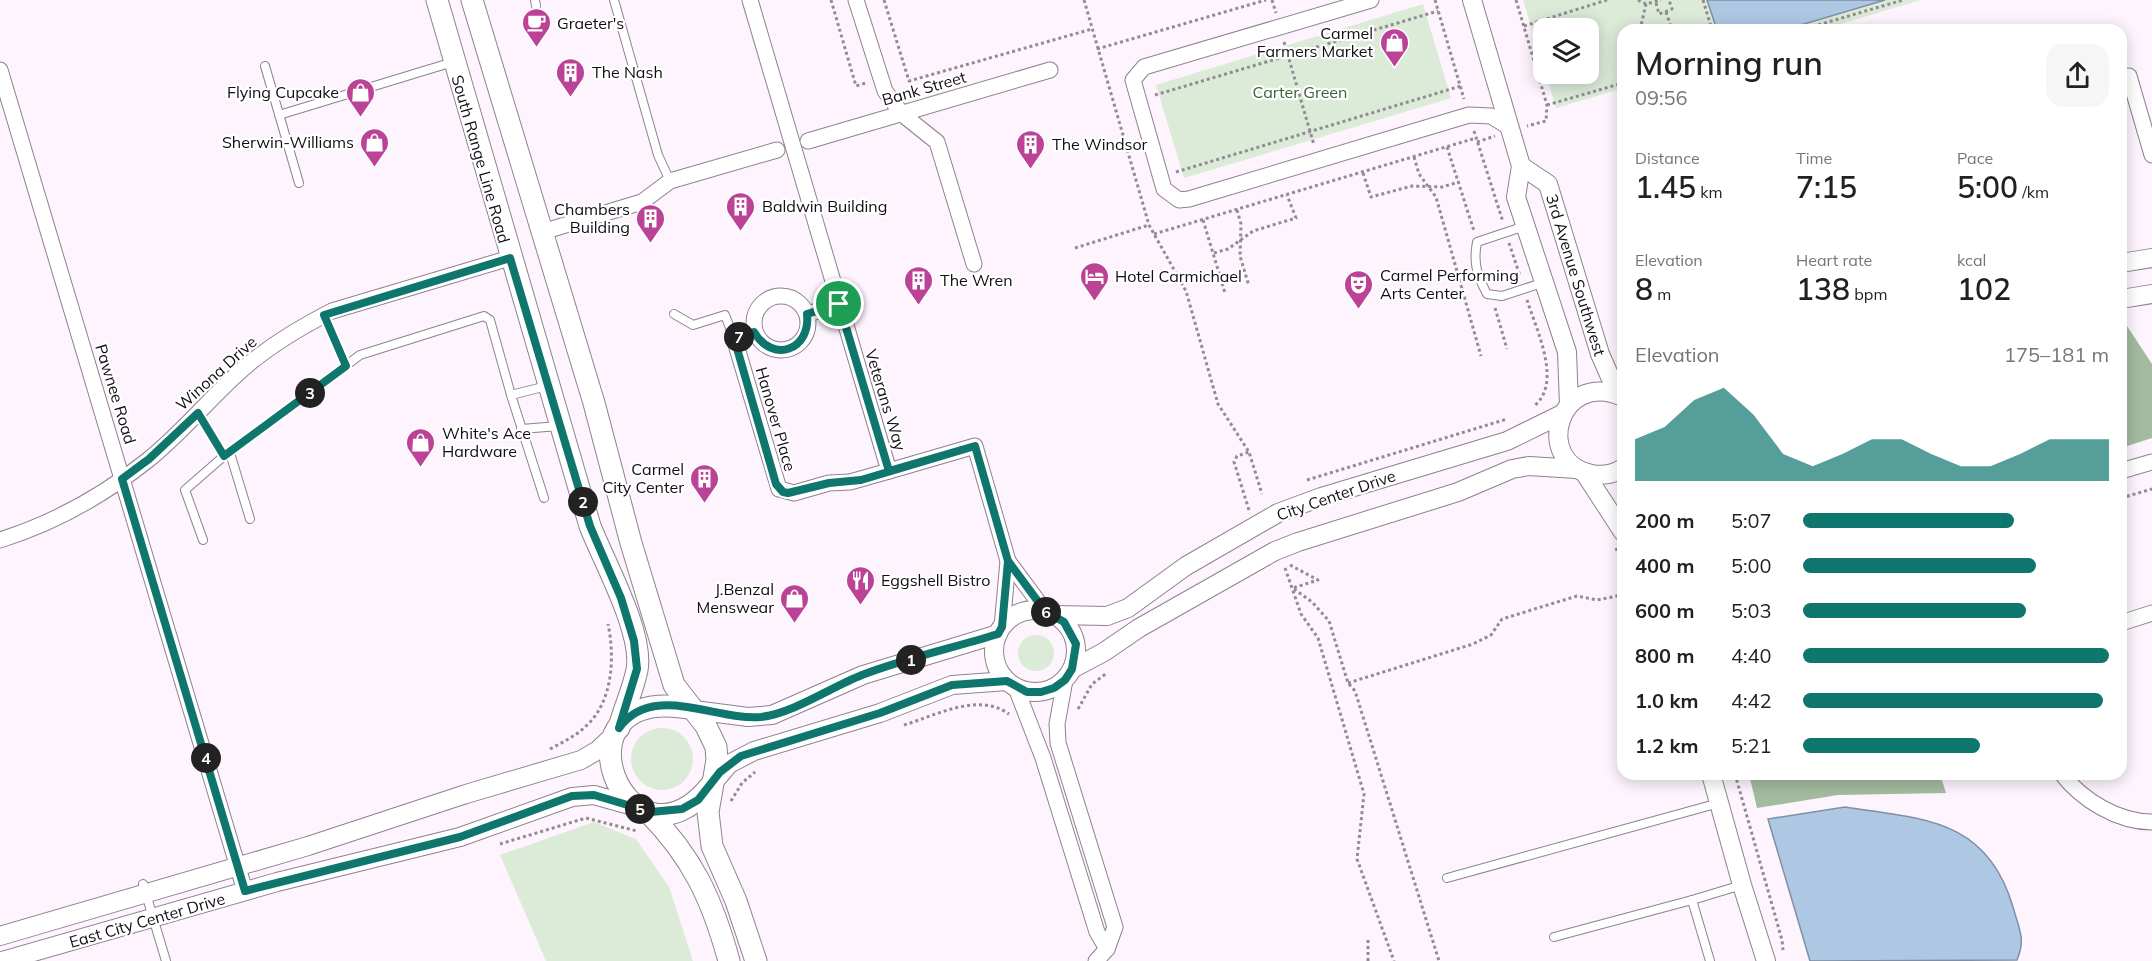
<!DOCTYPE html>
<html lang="en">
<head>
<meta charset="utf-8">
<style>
	:root { --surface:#fff; --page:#f6f6f6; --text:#202124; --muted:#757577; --accent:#0f766e }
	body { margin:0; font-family:Mulish,sans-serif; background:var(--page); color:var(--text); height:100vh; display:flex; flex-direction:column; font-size:22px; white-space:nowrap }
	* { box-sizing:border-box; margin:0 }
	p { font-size:20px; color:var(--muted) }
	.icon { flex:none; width:33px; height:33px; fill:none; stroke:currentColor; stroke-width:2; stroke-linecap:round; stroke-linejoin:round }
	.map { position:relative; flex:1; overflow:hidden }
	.sheet { position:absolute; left:1617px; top:24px; width:510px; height:756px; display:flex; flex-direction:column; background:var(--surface); border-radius:18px; box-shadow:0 3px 15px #0003 }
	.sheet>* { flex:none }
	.fabs { position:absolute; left:1533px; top:18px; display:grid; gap:12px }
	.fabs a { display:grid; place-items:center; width:66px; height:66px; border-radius:12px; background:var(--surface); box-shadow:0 3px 15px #0003; font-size:30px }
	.pin { position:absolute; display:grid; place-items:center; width:51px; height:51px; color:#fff; margin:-26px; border:3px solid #fff; border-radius:50%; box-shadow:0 2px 6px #0007 }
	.km { position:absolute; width:30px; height:30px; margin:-15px; border-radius:50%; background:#222; color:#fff; font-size:16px; line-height:30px; text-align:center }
	.round { display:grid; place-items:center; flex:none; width:63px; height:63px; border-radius:18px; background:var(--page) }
	.head { display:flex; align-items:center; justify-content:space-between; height:102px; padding:0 18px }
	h1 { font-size:33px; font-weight:600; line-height:45px }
	.metrics { display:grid; grid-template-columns:repeat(3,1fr); gap:9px; height:102px; padding:6px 18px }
	.metrics div { display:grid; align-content:center }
	.metrics b { font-size:30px; font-weight:600 }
	.metrics small { font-size:16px; font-weight:400 }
	.metrics p { font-size:16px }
	.chart { height:168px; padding:12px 18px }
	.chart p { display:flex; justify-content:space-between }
	.chart svg { width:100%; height:108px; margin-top:6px; fill:var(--accent); opacity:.7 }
	ul { padding:0 18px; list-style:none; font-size:20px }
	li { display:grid; grid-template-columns:96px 72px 1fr; align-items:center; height:45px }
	li i { height:15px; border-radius:8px; background:var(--accent) }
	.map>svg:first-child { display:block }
	.green { fill:#dbebd8 }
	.forest { fill:#a3bb9f }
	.water { fill:#aec8e4; stroke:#7f90a5; stroke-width:1.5 }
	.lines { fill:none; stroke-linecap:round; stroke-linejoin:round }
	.service-casing { stroke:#8f8190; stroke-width:10 }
	.minor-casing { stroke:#8f8190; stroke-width:17 }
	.tertiary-casing { stroke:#8f8190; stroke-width:20 }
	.secondary-casing { stroke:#8f8190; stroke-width:23 }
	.path { stroke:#928b93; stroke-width:3; stroke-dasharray:3 3; stroke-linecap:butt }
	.service { stroke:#fff; stroke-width:8 }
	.minor { stroke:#fff; stroke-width:15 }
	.tertiary { stroke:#fff; stroke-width:18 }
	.secondary { stroke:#fff; stroke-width:21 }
	.route-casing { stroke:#fff; stroke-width:12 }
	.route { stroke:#0f766e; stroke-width:8 }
	.labels { text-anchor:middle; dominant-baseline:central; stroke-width:4.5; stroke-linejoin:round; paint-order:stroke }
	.poi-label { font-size:16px; fill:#120d13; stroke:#fff; text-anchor:start }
	.street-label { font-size:16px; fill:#120d13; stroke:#fff }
	.park-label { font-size:16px; fill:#3b5f36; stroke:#fff }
</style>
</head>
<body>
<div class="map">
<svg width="2152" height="961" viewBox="0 0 2152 961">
	<rect width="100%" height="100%" fill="#fdf4fe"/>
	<!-- green -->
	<g class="green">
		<path d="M1523 0H1921L1820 30H1623V88L1556 108 1546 74H1588V28H1544L1543 66Z"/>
		<path d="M1423 4 1451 98 1184 178 1156 85Z"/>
		<circle cx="1036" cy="653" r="18"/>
		<circle cx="662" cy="759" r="31"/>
		<path d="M594 822 636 839 669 887 693 961H546L500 855Z"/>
	</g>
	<!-- forest -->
	<g class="forest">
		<path d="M2127 326 2152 364V438L2121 448V328Z"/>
		<path d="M1749 774H1940L1946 793 1838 795 1757 808Z"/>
	</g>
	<!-- water -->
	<g class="water">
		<path d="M1707 0H1885L1784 30H1717Z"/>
		<path d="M1845 807C1923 819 1987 818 2013 907 2019 929 2026 939 2017 960L1810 961 1768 819Z"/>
	</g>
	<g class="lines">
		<defs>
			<g id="service">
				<path d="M535 0 536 6"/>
				<path d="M614 0 658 155 670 181"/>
				<path d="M265 66 299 183"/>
				<path d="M279 115 453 62"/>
				<path d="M1525 226 1477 242C1473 263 1477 275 1487 294L1502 296 1542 283"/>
				<path d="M674 314 693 325 725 315 734 338"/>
				<path d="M324 315 346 366"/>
				<path d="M511 395 544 498"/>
				<path d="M198 413 224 456 360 355 484 316 490 320 511 395 547 386"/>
				<path d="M521 429 559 426"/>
				<path d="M230 453 250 519"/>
				<path d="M203 540 185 490 224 456"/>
				<path d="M1447 878 1719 803"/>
				<path d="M143 884 166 961"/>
				<path d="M1554 937 1692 900"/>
				<path d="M1710 961 1692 900 1742 885"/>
			</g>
			<g id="minor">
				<path d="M750 0 889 471 975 446 1008 561 1002 627"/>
				<path d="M856 0 885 91 902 114 937 142 974 264"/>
				<path d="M1371 0 1144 67 1133 80 1164 189 1179 200 1189 199 1469 115 1491 116 1509 127"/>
				<path d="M0 70 245 891"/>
				<path d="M2129 76 2152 155"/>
				<path d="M808 141 1050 70"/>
				<path d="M542 232 642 202 670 181 777 150"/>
				<circle cx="781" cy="323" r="27"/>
				<path d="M807 314 839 305"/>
				<path d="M754 332 734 338 779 489 794 493 829 483 850 482 889 471"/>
				<path d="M2121 471 2152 462"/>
				<path d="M0 540C54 523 104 495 148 460 179 435 205 404 234 377 262 350 297 329 332 311L510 258"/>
				<path d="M1008 561 1045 611"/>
				<path d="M2121 623 2152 613"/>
				<path d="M1065 680 1057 724 1058 743 1115 927 1107 949 1096 961"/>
				<path d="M1016 688 1043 758 1097 932 1107 949"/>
				<path d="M2062 774C2082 800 2118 822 2152 822"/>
			</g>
			<g id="tertiary">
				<path d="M1472 0 1521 166 1516 197 1567 352 1569 405"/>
				<path d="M1521 166 1548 184 1600 354 1618 395"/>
				<path d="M2121 263 2152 258"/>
				<path d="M2121 299 2152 294"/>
				<path d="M1623 397C1557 368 1533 464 1592 474 1603 476 1614 474 1623 468"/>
				<path d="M1584 472 1623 532"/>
				<circle cx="1035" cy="651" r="41"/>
				<path d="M1054 615 1107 616 1128 608 1186 566 1278 513 1321 497 1507 441 1562 414"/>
				<path d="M1072 669 1104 652 1139 628 1275 551 1298 542 1458 492 1512 469 1529 466 1577 469"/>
				<path d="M694 710 748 717 772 715 863 675 998 634"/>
				<path d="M1711 774 1742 885 1766 961"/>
				<path d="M713 783 729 764 754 751 880 713 952 685 1007 681"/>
				<path d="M0 936 308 846 466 794 581 760 598 750 616 733"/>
				<path d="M2 961 277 882 460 837 572 797 594 795 637 807"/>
			</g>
			<g id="secondary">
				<path d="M437 0 590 526C604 562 644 633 637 670 633 690 624 708 619 728"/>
				<path d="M472 0 594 403 631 543 674 685 706 726 716 747 717 760 708 812 712 846 736 901 756 961"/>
				<path d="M693 709C543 680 627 891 712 784"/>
				<path d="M648 812C693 858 712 899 729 961"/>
			</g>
		</defs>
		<!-- service casing -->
		<use href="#service" class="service-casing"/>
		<!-- minor casing -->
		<use href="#minor" class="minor-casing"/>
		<!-- tertiary casing -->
		<use href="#tertiary" class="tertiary-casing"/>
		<!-- secondary casing -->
		<use href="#secondary" class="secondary-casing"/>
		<!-- path -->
		<g class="path">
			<path d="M831 0 856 86 866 83"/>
			<path d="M884 0 909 81 1092 29"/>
			<path d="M1084 0 1149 225 1186 291 1218 404 1249 452 1262 494"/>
			<path d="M1272 0 1276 13"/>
			<path d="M1435 0 1464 99"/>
			<path d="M1516 0 1547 105 1546 121 1527 126"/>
			<path d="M1638 0 1646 4 1661 0"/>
			<path d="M1703 0 1712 30"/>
			<path d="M1656 3 1659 14 1672 9 1669 0"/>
			<path d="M1666 12 1672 30"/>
			<path d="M1524 26 1607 0"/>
			<path d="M1640 30 1646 4"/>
			<path d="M1801 30 1903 0"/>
			<path d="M1284 42 1314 145"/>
			<path d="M1097 49 1266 0"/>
			<path d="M1155 95 1438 11"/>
			<path d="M1547 105 1623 83"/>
			<path d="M1474 131 1503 222"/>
			<path d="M1477 142 1495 136"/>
			<path d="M1447 147 1474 231"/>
			<path d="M1414 157 1419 174 1436 197 1481 356"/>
			<path d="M1176 172 1461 86"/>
			<path d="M1363 173 1371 197 1412 186 1442 187 1459 182"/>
			<path d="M1237 210 1241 224 1240 256 1249 286"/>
			<path d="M1203 220 1225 293"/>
			<path d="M1154 234 1476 138"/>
			<path d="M1509 243 1520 276"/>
			<path d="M1075 248 1149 225"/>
			<path d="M1214 253 1228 249 1253 231 1296 218 1287 195"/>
			<path d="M1527 300C1536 329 1563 383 1534 406"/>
			<path d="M1495 308 1507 349"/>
			<path d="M1307 480 1507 419"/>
			<path d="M2121 498 2152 489"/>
			<path d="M1249 510 1234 462 1237 456 1249 452"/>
			<path d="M1616 548 1623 566"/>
			<path d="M1290 565 1318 580 1293 588"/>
			<path d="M1285 568 1301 614 1318 638 1364 794 1357 859 1394 961"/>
			<path d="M1294 589 1312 602 1329 621 1348 683 1355 691 1439 961"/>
			<path d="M1348 683 1473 644 1491 635 1502 619 1577 596 1597 600 1617 596 1623 591"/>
			<path d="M1078 709 1092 684 1107 673"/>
			<path d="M904 725C937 715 978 692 1009 714"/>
			<path d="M550 749C563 742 576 736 586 726 613 702 615 657 608 624"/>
			<path d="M1735 774 1782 940 1783 950"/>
			<path d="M731 801 742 783 755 772"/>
			<path d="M500 844 586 818 637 831"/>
			<path d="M1368 961V939"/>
		</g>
		<!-- service -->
		<use href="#service" class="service"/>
		<!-- minor -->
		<use href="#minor" class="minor"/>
		<!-- tertiary -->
		<use href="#tertiary" class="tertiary"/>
		<!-- secondary -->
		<use href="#secondary" class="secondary"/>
	</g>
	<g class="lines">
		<defs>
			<path id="route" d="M839 304 889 471 975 446 1008 561 1002 627 998 634C953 648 906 658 862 675 831 687 794 713 761 717 715 721 653 682 619 728L637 669 634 641 621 598 590 526 510 258 324 315 346 366 224 456 198 413 149 459 122 479 245 891 460 837 572 796 594 795 651 812 682 809 698 800 720 772 741 756 880 713 952 685 1007 681 1027 692H1041L1054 688 1065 680 1072 669 1076 644 1064 622 1045 611 1008 561 975 446 861 480 829 483 788 493 783 492 776 484 734 338 754 332C773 364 811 350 807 314L839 304"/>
		</defs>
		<!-- route casing -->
		<use href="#route" class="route-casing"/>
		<!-- route -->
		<use href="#route" class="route"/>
	</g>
	<!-- icons -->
	<defs>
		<symbol id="cafe-pin" viewBox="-11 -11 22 30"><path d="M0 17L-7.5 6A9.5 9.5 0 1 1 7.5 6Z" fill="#bb4296" stroke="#fff"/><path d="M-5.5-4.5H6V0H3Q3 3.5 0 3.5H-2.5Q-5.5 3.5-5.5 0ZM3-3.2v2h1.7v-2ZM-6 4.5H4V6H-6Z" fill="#fff"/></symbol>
		<symbol id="shop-pin" viewBox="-11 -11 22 30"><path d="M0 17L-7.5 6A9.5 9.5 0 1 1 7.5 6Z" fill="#bb4296" stroke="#fff"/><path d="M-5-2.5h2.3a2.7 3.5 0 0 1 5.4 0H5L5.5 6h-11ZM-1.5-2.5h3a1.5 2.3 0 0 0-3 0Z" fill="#fff"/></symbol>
		<symbol id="building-pin" viewBox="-11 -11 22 30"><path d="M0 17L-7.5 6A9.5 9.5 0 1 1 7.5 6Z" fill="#bb4296" stroke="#fff"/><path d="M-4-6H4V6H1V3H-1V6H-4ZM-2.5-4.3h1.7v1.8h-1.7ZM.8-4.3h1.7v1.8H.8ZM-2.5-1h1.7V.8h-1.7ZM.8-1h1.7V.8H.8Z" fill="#fff"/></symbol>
		<symbol id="hotel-pin" viewBox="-11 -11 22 30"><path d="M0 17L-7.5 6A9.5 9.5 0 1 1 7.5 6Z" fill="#bb4296" stroke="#fff"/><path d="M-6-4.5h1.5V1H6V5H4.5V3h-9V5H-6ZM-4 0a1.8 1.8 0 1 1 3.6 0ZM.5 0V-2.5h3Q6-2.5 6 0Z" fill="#fff"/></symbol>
		<symbol id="theatre-pin" viewBox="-11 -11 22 30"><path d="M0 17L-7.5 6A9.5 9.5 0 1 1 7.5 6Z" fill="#bb4296" stroke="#fff"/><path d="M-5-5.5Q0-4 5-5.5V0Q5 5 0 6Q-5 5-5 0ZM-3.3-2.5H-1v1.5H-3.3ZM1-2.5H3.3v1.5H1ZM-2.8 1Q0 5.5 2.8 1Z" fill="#fff"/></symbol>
		<symbol id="restaurant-pin" viewBox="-11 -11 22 30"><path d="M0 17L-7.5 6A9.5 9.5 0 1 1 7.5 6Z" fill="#bb4296" stroke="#fff"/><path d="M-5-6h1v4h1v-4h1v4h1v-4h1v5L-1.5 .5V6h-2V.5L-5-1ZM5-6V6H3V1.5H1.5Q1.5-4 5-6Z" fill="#fff"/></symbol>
	</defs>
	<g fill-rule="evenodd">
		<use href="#cafe-pin" x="520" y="6" width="33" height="45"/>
		<use href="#shop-pin" x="1378" y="26" width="33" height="45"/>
		<use href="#building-pin" x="554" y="56" width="33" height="45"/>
		<use href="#shop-pin" x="344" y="76" width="33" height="45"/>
		<use href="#shop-pin" x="358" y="126" width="33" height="45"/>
		<use href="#building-pin" x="1014" y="128" width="33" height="45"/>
		<use href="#building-pin" x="724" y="190" width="33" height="45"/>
		<use href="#building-pin" x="634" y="202" width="33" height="45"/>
		<use href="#hotel-pin" x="1078" y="260" width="33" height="45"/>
		<use href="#building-pin" x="902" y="264" width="33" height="45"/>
		<use href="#theatre-pin" x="1342" y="268" width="33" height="45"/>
		<use href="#shop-pin" x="404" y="426" width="33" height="45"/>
		<use href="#building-pin" x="688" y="462" width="33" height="45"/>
		<use href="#restaurant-pin" x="844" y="564" width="33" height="45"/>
		<use href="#shop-pin" x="778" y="582" width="33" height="45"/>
	</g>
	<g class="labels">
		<!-- poi labels -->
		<g class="poi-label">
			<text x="557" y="23">Graeter's</text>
			<text x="1373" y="33" text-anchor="end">Carmel<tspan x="1373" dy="18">Farmers Market</tspan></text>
			<text x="592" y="72">The Nash</text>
			<text x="339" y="92" text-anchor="end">Flying Cupcake</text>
			<text x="354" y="142" text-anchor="end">Sherwin-Williams</text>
			<text x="1052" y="144">The Windsor</text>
			<text x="762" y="206">Baldwin Building</text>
			<text x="630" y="209" text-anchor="end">Chambers<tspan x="630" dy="18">Building</tspan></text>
			<text x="1380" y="275">Carmel Performing<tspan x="1380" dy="18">Arts Center</tspan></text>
			<text x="1115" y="276">Hotel Carmichael</text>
			<text x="940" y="280">The Wren</text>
			<text x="442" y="433">White's Ace<tspan x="442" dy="18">Hardware</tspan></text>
			<text x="684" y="469" text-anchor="end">Carmel<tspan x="684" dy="18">City Center</tspan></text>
			<text x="881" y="580">Eggshell Bistro</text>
			<text x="774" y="589" text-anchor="end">J.Benzal<tspan x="774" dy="18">Menswear</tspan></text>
		</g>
		<!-- street labels -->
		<g class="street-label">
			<text transform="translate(924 88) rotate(-16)">Bank Street</text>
			<text transform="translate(481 159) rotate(74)">South Range Line Road</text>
			<text transform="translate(1576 275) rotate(73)">3rd Avenue Southwest</text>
			<text transform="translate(216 373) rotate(-42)">Winona Drive</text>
			<text transform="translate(116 394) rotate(73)">Pawnee Road</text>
			<text transform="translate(886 400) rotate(73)">Veterans Way</text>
			<text transform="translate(776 419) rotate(74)">Hanover Place</text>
			<text transform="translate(1336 495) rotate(-19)">City Center Drive</text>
			<text transform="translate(147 920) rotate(-16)">East City Center Drive</text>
		</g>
		<!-- park labels -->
		<g class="park-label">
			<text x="1300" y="92">Carter Green</text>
		</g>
	</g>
</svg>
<div class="fabs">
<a><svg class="icon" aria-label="layers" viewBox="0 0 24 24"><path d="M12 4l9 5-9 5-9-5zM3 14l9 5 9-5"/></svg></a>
</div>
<div class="pin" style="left:839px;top:304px;background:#1e9e55"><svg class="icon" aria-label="arrive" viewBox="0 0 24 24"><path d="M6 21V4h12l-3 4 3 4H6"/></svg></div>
<b class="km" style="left:911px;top:660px">1</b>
<b class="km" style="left:583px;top:502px">2</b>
<b class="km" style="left:310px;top:393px">3</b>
<b class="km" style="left:206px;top:758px">4</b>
<b class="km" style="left:640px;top:809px">5</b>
<b class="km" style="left:1046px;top:612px">6</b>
<b class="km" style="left:739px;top:337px">7</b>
<section class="sheet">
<div class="head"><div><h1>Morning run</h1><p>09:56</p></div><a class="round"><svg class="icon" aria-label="share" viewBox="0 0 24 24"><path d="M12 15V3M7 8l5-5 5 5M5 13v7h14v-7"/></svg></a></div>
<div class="metrics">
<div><p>Distance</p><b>1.45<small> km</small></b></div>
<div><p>Time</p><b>7:15</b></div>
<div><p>Pace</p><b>5:00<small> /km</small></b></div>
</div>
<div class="metrics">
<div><p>Elevation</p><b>8<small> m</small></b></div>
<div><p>Heart rate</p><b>138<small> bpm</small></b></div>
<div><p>kcal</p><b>102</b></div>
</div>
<div class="chart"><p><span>Elevation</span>175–181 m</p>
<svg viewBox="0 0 160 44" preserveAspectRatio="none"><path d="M0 44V27L10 22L20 11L30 6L40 17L50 33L60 38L70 33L80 27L90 27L100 33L110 38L120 38L130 33L140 27L150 27L160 27V44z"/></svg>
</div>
<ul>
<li><b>200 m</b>5:07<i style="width:69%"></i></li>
<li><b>400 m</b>5:00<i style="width:76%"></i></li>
<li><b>600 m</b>5:03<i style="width:73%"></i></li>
<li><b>800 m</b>4:40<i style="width:100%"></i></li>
<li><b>1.0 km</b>4:42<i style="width:98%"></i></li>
<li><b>1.2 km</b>5:21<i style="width:58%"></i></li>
</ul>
</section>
</div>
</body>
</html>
